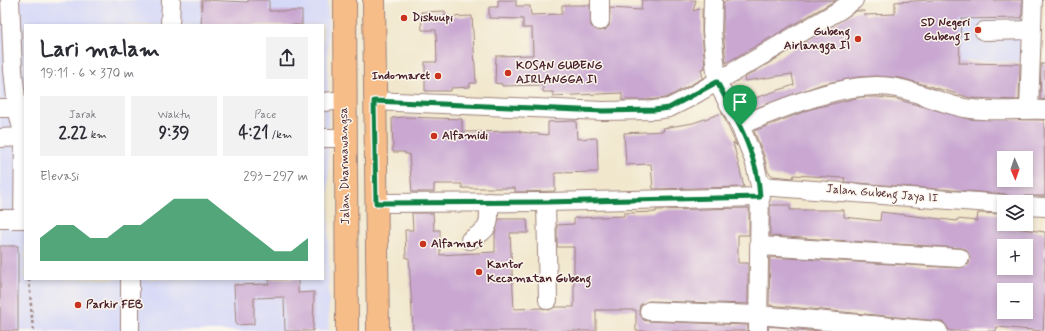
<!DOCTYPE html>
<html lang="id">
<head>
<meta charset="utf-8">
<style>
	:root { --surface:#fff; --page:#f2f2f3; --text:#2b2b33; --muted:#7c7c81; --accent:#0b8043 }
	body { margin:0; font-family:Mynerve,sans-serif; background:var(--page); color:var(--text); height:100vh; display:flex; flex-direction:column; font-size:15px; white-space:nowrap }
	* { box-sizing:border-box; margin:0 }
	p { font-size:13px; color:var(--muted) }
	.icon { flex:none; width:22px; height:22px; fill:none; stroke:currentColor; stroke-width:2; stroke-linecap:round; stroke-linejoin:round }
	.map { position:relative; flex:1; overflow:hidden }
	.drawer { position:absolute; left:24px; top:24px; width:300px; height:256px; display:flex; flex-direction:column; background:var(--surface); border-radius:0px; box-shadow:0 2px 6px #0003 }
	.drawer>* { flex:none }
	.needle { width:26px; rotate:178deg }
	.buttons { position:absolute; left:997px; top:151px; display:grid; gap:8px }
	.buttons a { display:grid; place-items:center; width:36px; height:36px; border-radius:0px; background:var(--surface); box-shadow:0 2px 6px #0003; font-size:20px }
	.pin { position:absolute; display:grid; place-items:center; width:34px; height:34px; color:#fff; margin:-41px -17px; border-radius:50% 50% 50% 0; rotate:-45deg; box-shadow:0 0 4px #0007 }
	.pin .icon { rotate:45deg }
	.round { display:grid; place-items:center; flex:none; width:42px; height:42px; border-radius:0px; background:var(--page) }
	.summary { display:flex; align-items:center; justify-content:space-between; height:68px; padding:0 16px }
	h1 { font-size:22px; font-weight:700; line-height:30px }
	.figures { display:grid; grid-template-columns:repeat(3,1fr); gap:6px; height:68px; padding:4px 16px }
	.figures div { display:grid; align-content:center; border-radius:0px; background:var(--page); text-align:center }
	.figures b { font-size:17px; font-weight:700 }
	.figures small { font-size:11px; font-weight:400 }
	.figures p { font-size:11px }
	.chart { height:112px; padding:8px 16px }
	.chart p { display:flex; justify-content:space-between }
	.chart svg { width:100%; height:72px; margin-top:4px; fill:var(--accent); opacity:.7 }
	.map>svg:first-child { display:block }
	.built { fill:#d6d8f8; fill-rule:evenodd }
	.building { fill:#c9a7d1; fill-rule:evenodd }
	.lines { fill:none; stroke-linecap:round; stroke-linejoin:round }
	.minor-casing { stroke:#9e837c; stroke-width:20 }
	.major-casing { stroke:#9e837c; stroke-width:24 }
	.path { stroke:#9e837c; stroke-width:2.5; stroke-dasharray:3 3; stroke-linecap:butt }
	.minor { stroke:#fff; stroke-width:18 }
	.major { stroke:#f7bd88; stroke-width:22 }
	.route-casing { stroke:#fff; stroke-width:8 }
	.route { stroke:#0b8043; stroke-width:5 }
	.poi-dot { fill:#c8321e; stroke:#fbf7ec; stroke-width:1.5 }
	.labels { text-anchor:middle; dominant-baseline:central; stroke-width:3; stroke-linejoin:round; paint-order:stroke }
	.poi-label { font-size:12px; font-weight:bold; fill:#4a1f2b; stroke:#fbf7ec; text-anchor:start }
	.street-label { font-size:12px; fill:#4a1f2b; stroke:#fbf7ec }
</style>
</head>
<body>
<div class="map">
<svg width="1045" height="331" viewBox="0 0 1045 331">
	<rect width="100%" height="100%" fill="#fbf7ec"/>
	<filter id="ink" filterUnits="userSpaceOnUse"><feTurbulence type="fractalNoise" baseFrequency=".025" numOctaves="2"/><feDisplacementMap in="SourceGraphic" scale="8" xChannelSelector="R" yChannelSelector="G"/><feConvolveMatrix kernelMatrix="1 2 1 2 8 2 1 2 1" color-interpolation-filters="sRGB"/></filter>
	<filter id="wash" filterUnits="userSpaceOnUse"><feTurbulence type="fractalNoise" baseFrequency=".012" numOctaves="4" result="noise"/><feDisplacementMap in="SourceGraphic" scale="16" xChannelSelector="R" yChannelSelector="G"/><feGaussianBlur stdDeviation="0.9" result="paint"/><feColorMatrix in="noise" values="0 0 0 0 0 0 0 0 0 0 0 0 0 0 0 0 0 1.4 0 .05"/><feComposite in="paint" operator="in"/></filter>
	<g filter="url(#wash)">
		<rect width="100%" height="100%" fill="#f1e7cd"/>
		<!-- built -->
		<g class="built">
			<path d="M0 0H328L329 331H0ZM25 25H323V279H25Z"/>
			<path d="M931 0H1027L1026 62 965 61V65L929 64Z"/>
		</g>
		<g id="blocks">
			<!-- building -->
			<g class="building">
				<path d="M202 0 248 2V0H269V11H302V25H201Z"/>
				<path d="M498 0H516V6H530L531 15 562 14V5H590L591 26 600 31 605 30 609 26 610 8 641 10 642 0H696L693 11 702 8V32L705 68 701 69 703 78 666 98 646 100H622V93L553 96V92H543V85L502 86V84L495 83 496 56 533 55 532 28H523V19L489 18V7H498Z"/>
				<path d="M732 0H836L726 63 723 31V2Z"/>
				<path d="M931 0H1022V18L961 19 959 63 1020 64 1019 100 971 98 901 78 876 76 858 77 822 84 745 112 740 103 794 85 792 74 745 81 744 78 856 11H864L865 15 895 14V2Z"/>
				<path d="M445 11V17L472 16 476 83H470V87L451 88V91H425V62H437L436 30H422L421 12Z"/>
				<path d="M1041 64H1045V100L1040 99Z"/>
				<path d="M861 97H877L896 99 968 119 1044 120 1045 196H1026L1021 197 1017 201 1005 194 844 182 845 178 794 175 793 178 773 176 768 172 764 156 754 131 811 109ZM1004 158H1026V180H1004Z"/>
				<path d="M722 113 737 146 733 142 744 187 653 189 651 164 626 165 624 133 664 131 663 128 693 123Z"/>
				<path d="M406 117 462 119V132L520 131V132L548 135V122L576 121 577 139 597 138 598 172 555 173V191L515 192V188H462V184H434V192H412L409 154H405V152H393L392 118Z"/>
				<path d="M770 205H790V210H844V217L880 221 881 212 957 221V219L977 221 978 213 1003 214 1001 226 1045 232V299L1043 331 997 327 996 331H950L944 323 939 321 769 305 770 257 959 268 969 264 970 258 966 249 961 248 770 236ZM1004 246H1026V268H1004ZM1004 290H1026V312H1004Z"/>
				<path d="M749 208V235H738V263H748V304L649 301 640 305 639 311 643 320 648 321 748 325V331H636V310H596V331H413L409 258H406L405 230H413L412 213H433L434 230H440V255L495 252V234L499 219H527L528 233H510L514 309 541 308 549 310 555 307H574V247H557V225L574 224V218L624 216V213L656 212V210Z"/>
				<rect x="0" y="246" width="18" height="85"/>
				<path d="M269 279H298V293L314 292 313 331H285L284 297 254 298V324L236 325 234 285 269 284Z"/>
				<path d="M769 326 819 331H768Z"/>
			</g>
		</g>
	</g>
	<g filter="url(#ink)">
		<use href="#blocks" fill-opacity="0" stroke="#9e837c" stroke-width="1"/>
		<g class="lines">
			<defs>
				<g id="minor">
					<path d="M10 0 13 70 17 108 24 137 23 219"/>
					<path d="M713 0 712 31 717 82 740 125 754 160 760 186 758 331"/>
					<path d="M600 21V0"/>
					<path d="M170 25 171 0"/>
					<path d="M984 31 1031 30"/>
					<path d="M374 101 603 111 654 110 669 108 687 99 840 10 854 0"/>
					<path d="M323 102 345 100"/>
					<path d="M0 108H25"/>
					<path d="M1029 109 1033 0"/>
					<path d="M740 125C781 109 833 86 877 86 907 86 931 100 960 107 982 113 1021 109 1045 110"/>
					<path d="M0 138 24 137"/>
					<path d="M323 138H346"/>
					<path d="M760 186 1004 204"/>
					<path d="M546 202 548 300"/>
					<path d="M376 203 546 202 761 197"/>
					<path d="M1026 206 1045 207"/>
					<path d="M0 219H25"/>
					<path d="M470 240C491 228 489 226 489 202"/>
					<path d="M760 246 960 258"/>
					<path d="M649 311 758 315 938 331"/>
					<path d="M130 331V279"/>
				</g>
				<g id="major">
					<path d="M345 0 347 331"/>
					<path d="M374 0 378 331"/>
				</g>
			</defs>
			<!-- minor casing -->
			<use href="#minor" class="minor-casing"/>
			<!-- major casing -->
			<use href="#major" class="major-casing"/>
			<!-- path -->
			<path class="path" d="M29 279 33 331"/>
			<!-- minor -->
			<use href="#minor" class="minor"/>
			<!-- major -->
			<use href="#major" class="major"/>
		</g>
	</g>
	<g class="lines" filter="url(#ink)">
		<defs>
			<path id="route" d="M717 82C736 118 758 155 760 197L546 202 376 203 374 101 603 111 654 110 669 108Z"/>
		</defs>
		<!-- route casing -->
		<use href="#route" class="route-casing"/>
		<!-- route -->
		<use href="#route" class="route"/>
	</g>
	<!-- markers -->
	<g class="poi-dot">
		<circle cx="404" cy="18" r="4"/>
		<circle cx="978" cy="30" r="4"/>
		<circle cx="858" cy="39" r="4"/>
		<circle cx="508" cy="73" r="4"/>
		<circle cx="438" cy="76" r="4"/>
		<circle cx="434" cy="136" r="4"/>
		<circle cx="423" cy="244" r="4"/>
		<circle cx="479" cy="272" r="4"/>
		<circle cx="78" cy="305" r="4"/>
	</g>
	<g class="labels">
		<!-- poi labels -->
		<g class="poi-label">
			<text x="412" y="18">Diskuupi</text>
			<text x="970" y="23" text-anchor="end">SD Negeri<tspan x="970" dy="14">Gubeng I</tspan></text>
			<text x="850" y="32" text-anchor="end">Gubeng<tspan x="850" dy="14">Airlangga II</tspan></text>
			<text x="516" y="66">KOSAN GUBENG<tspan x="516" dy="14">AIRLANGGA II</tspan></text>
			<text x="430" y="76" text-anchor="end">Indomaret</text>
			<text x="442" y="136">Alfamidi</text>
			<text x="431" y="244">Alfamart</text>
			<text x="487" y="265">Kantor<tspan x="487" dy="14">Kecamatan Gubeng</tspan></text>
			<text x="86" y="305">Parkir FEB</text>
		</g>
		<!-- street labels -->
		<g class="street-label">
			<text transform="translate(345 166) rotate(-91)">Jalan Dharmawangsa</text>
			<text transform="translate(882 194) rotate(5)">Jalan Gubeng Jaya II</text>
		</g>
	</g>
</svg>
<div class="buttons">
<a><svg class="needle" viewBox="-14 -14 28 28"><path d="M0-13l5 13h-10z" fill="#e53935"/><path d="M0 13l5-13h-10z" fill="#7c7c81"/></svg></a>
<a><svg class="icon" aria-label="layers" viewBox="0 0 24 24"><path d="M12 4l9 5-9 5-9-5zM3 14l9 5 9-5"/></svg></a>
<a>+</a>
<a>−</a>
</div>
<div class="pin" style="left:740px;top:126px;background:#1e9e55"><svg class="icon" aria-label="arrive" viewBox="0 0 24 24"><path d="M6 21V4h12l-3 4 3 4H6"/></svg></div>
<section class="drawer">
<div class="summary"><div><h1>Lari malam</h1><p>19:11 · 6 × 370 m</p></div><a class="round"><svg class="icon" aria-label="share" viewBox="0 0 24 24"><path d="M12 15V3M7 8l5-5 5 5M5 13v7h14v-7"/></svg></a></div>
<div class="figures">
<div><p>Jarak</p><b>2.22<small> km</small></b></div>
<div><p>Waktu</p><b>9:39</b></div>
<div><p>Pace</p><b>4:21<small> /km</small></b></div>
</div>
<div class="chart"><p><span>Elevasi</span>293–297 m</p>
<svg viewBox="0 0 160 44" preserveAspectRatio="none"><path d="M0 44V30L10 22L20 22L30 30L40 30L50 22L60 22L70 14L80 6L90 6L100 6L110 14L120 22L130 30L140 38L150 38L160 30V44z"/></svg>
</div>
</section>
</div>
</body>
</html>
